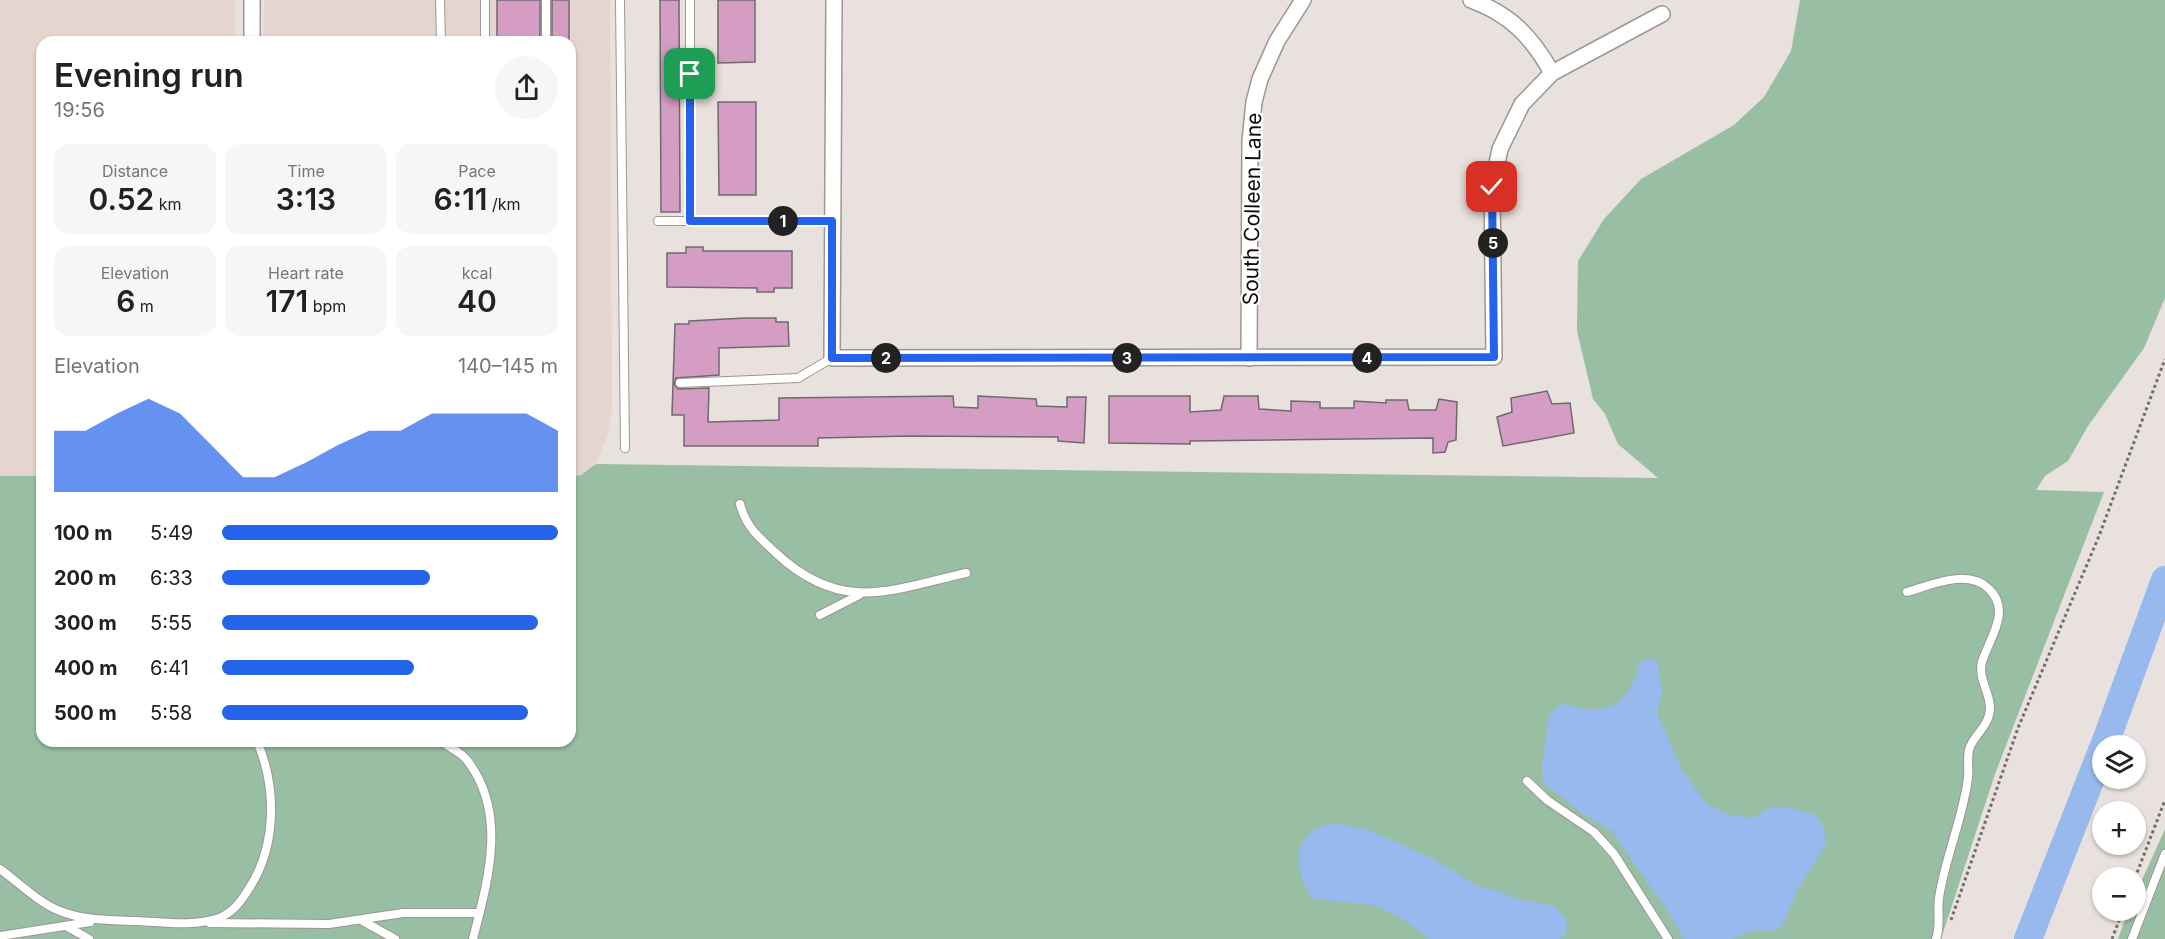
<!DOCTYPE html>
<html lang="en">
<head>
<meta charset="utf-8">
<style>
	:root { --surface:#fff; --page:#f6f6f6; --text:#222; --muted:#767676; --accent:#2563eb }
	body { margin:0; font-family:Inter,sans-serif; background:var(--page); color:var(--text); height:100vh; display:flex; flex-direction:column; font-size:22px; white-space:nowrap }
	* { box-sizing:border-box; margin:0 }
	p { font-size:20px; color:var(--muted) }
	.icon { flex:none; width:33px; height:33px; fill:none; stroke:currentColor; stroke-width:2; stroke-linecap:round; stroke-linejoin:round }
	.map { position:relative; flex:1; overflow:hidden }
	.side { position:absolute; left:36px; top:36px; width:540px; height:711px; display:flex; flex-direction:column; background:var(--surface); border-radius:18px; box-shadow:0 2px 4px #0004 }
	.side>* { flex:none }
	.fabs { position:absolute; left:2092px; top:735px; display:grid; gap:12px }
	.fabs a { display:grid; place-items:center; width:54px; height:54px; border-radius:50%; background:var(--surface); box-shadow:0 2px 4px #0004; font-size:30px }
	.pin { position:absolute; display:grid; place-items:center; width:51px; height:51px; color:#fff; margin:-26px; border-radius:12px; box-shadow:0 3px 9px #0006 }
	.km { position:absolute; width:30px; height:30px; margin:-15px; border-radius:50%; background:#222; color:#fff; font-size:16px; line-height:30px; text-align:center }
	.round { display:grid; place-items:center; flex:none; width:63px; height:63px; border-radius:32px; background:var(--page) }
	.head { display:flex; align-items:center; justify-content:space-between; height:102px; padding:0 18px }
	h1 { font-size:33px; font-weight:600; line-height:45px }
	.figures { display:grid; grid-template-columns:repeat(3,1fr); gap:9px; height:102px; padding:6px 18px }
	.figures div { display:grid; align-content:center; border-radius:15px; background:var(--page); text-align:center }
	.figures b { font-size:30px; font-weight:600 }
	.figures small { font-size:16px; font-weight:400 }
	.figures p { font-size:16px }
	.chart { height:168px; padding:12px 18px }
	.chart p { display:flex; justify-content:space-between }
	.chart svg { width:100%; height:108px; margin-top:6px; fill:var(--accent); opacity:.7 }
	ul { padding:0 18px; list-style:none; font-size:20px }
	li { display:grid; grid-template-columns:96px 72px 1fr; align-items:center; height:45px }
	li i { height:15px; border-radius:8px; background:var(--accent) }
	.map>svg:first-child { display:block }
	.built { fill:#e5d5ce }
	.green { fill:#98bea4 }
	.water { fill:#97b9ed }
	.lines { fill:none; stroke-linecap:round; stroke-linejoin:round }
	.river { stroke:#97b9ed; stroke-width:28 }
	.building { fill:#d59dc4; stroke:#6f696d; stroke-width:1.5 }
	.lane-casing { stroke:#9d9693; stroke-width:10 }
	.street-casing { stroke:#9d9693; stroke-width:18 }
	.path { stroke:#726d6a; stroke-width:3; stroke-dasharray:3 3; stroke-linecap:butt }
	.lane { stroke:#fff; stroke-width:8 }
	.street { stroke:#fff; stroke-width:15 }
	.route-casing { stroke:#fff; stroke-width:12 }
	.route { stroke:#2563eb; stroke-width:8 }
	.labels { text-anchor:middle; dominant-baseline:central; stroke-width:4.5; stroke-linejoin:round; paint-order:stroke }
	.street-label { font-size:21px; fill:#100d0c; stroke:#fff }
</style>
</head>
<body>
<div class="map">
<svg width="2165" height="939" viewBox="0 0 2165 939">
	<rect width="100%" height="100%" fill="#e9e1dd"/>
	<!-- built -->
	<g class="built">
		<path d="M0 0H235V42H42V476H0Z"/>
		<path d="M264 0H610L612 410 607 436 596 464 581 475 570 477V42H263Z"/>
	</g>
	<!-- green -->
	<g class="green">
		<path d="M1800 0H2165V298L2144 348 2088 426 2068 461 2045 476 2036 490 2104 492 1995 774 1941 939H0V476H42V741H570V477L581 475 596 464 1658 478 1618 444 1605 414 1593 399 1577 331 1578 261 1604 219 1641 179 1734 125 1764 97 1791 51Z"/>
		<path d="M2165 829V939H2118L2128 911 2136 910V893Z"/>
	</g>
	<!-- water -->
	<g class="water">
		<path d="M1642 659H1653L1658 663 1662 692 1657 713 1682 770 1706 803 1726 814 1753 818 1768 808H1793L1816 816 1824 827 1826 844 1798 889 1782 926 1772 932 1756 929 1732 939H1684L1667 910 1611 830 1580 812 1543 782 1542 765 1549 715 1562 704C1613 717 1625 707 1642 659Z"/>
		<path d="M1333 823 1369 830 1433 859 1479 887 1497 890 1517 899 1554 906 1567 921 1566 935 1559 939H1429L1402 918 1374 905 1313 899C1292 871 1291 830 1333 823Z"/>
	</g>
	<g class="lines">
		<!-- river -->
		<g class="river">
			<path d="M2104 746 2165 580"/>
			<path d="M2028 939 2103 748"/>
		</g>
	</g>
	<!-- building -->
	<g class="building">
		<rect x="497" y="0" width="43" height="42"/>
		<rect x="552" y="0" width="17" height="42"/>
		<path d="M660 0H679L680 212H661Z"/>
		<path d="M718 0H755V62L718 63Z"/>
		<path d="M718 102H756V195H719Z"/>
		<path d="M686 247H703V251H792V288H774V292H757V288L667 287V253H686Z"/>
		<path d="M745 318H776V322H788L789 346 719 348V375L676 378 674 384 678 389 709 388 708 422 779 420V398L953 396 954 407 978 408V396L1036 399 1037 406 1067 407V397H1086L1084 443 1058 441V437L910 436 818 438V446H684V415H672L675 324H689V321Z"/>
		<path d="M1547 391 1552 404 1570 403 1574 433 1503 446 1497 417 1512 412 1511 398Z"/>
		<path d="M1109 396H1190V412L1221 410 1224 396H1258L1259 409 1291 411V401L1320 402V408H1354V401L1386 403V400H1407L1409 410H1436L1439 399 1457 402 1456 440 1448 442 1445 452 1433 453V438L1190 441V444L1109 443Z"/>
	</g>
	<g class="lines">
		<defs>
			<g id="lane">
				<path d="M440 0 441 42"/>
				<path d="M546 0V42"/>
				<path d="M620 0 625 448"/>
				<path d="M485 42V0"/>
				<path d="M658 221H833"/>
				<path d="M690 221V0"/>
				<path d="M680 383 798 378 832 358"/>
				<path d="M740 504C747 529 759 537 777 554 842 614 891 590 966 573"/>
				<path d="M1907 592C1931 585 1968 568 1989 589 2012 611 1989 639 1982 662 1977 680 1994 697 1989 715 1986 729 1972 737 1969 750 1967 759 1969 769 1968 778 1963 818 1945 858 1939 898 1937 912 1941 927 1936 939"/>
				<path d="M820 615 859 595"/>
				<path d="M440 741C449 747 461 752 467 760 508 813 488 880 473 939"/>
				<path d="M1527 781 1547 800 1594 832 1614 854 1668 939"/>
				<path d="M0 869C18 882 39 903 60 911 85 921 111 920 137 921 163 922 193 927 219 918 232 913 241 902 248 890 277 847 277 788 257 741"/>
				<path d="M361 920 395 939"/>
				<path d="M210 923 329 924 403 913H479"/>
				<path d="M66 926 89 939"/>
				<path d="M0 936 90 922"/>
				<path d="M2132 939 2165 854"/>
			</g>
			<g id="street">
				<path d="M834 0 832 358 1494 357 1492 187 1500 149 1522 104 1552 73 1662 14"/>
				<path d="M1471 0C1510 14 1532 37 1552 73"/>
				<path d="M252 42V0"/>
				<path d="M1249 358 1250 141 1254 102 1260 79 1277 41 1303 0"/>
			</g>
		</defs>
		<!-- lane casing -->
		<use href="#lane" class="lane-casing"/>
		<!-- street casing -->
		<use href="#street" class="street-casing"/>
		<!-- path -->
		<g class="path">
			<path d="M2135 878 2165 800"/>
			<path d="M1951 920 2018 728 2099 536 2165 359"/>
			<path d="M2112 939 2123 910"/>
		</g>
		<!-- lane -->
		<use href="#lane" class="lane"/>
		<!-- street -->
		<use href="#street" class="street"/>
	</g>
	<g class="lines">
		<defs>
			<path id="route" d="M690 74V221H832V358L1494 357 1492 187"/>
		</defs>
		<!-- route casing -->
		<use href="#route" class="route-casing"/>
		<!-- route -->
		<use href="#route" class="route"/>
	</g>
	<g class="labels">
		<!-- street labels -->
		<g class="street-label">
			<text transform="translate(1252 209) rotate(-89)">South Colleen Lane</text>
		</g>
	</g>
</svg>
<div class="fabs">
<a><svg class="icon" aria-label="layers" viewBox="0 0 24 24"><path d="M12 4l9 5-9 5-9-5zM3 14l9 5 9-5"/></svg></a>
<a>+</a>
<a>−</a>
</div>
<div class="pin" style="left:690px;top:74px;background:#1e9e55"><svg class="icon" aria-label="arrive" viewBox="0 0 24 24"><path d="M6 21V4h12l-3 4 3 4H6"/></svg></div>
<div class="pin" style="left:1492px;top:187px;background:#d93025"><svg class="icon" aria-label="check" viewBox="0 0 24 24"><path d="M5 12l5 5 9-10"/></svg></div>
<b class="km" style="left:783px;top:221px">1</b>
<b class="km" style="left:886px;top:358px">2</b>
<b class="km" style="left:1127px;top:358px">3</b>
<b class="km" style="left:1367px;top:358px">4</b>
<b class="km" style="left:1493px;top:243px">5</b>
<section class="side">
<div class="head"><div><h1>Evening run</h1><p>19:56</p></div><a class="round"><svg class="icon" aria-label="share" viewBox="0 0 24 24"><path d="M12 15V3M7 8l5-5 5 5M5 13v7h14v-7"/></svg></a></div>
<div class="figures">
<div><p>Distance</p><b>0.52<small> km</small></b></div>
<div><p>Time</p><b>3:13</b></div>
<div><p>Pace</p><b>6:11<small> /km</small></b></div>
</div>
<div class="figures">
<div><p>Elevation</p><b>6<small> m</small></b></div>
<div><p>Heart rate</p><b>171<small> bpm</small></b></div>
<div><p>kcal</p><b>40</b></div>
</div>
<div class="chart"><p><span>Elevation</span>140–145 m</p>
<svg viewBox="0 0 160 44" preserveAspectRatio="none"><path d="M0 44V19L10 19L20 12L30 6L40 12L50 25L60 38L70 38L80 32L90 25L100 19L110 19L120 12L130 12L140 12L150 12L160 19V44z"/></svg>
</div>
<ul>
<li><b>100 m</b>5:49<i style="width:100%"></i></li>
<li><b>200 m</b>6:33<i style="width:62%"></i></li>
<li><b>300 m</b>5:55<i style="width:94%"></i></li>
<li><b>400 m</b>6:41<i style="width:57%"></i></li>
<li><b>500 m</b>5:58<i style="width:91%"></i></li>
</ul>
</section>
</div>
</body>
</html>
